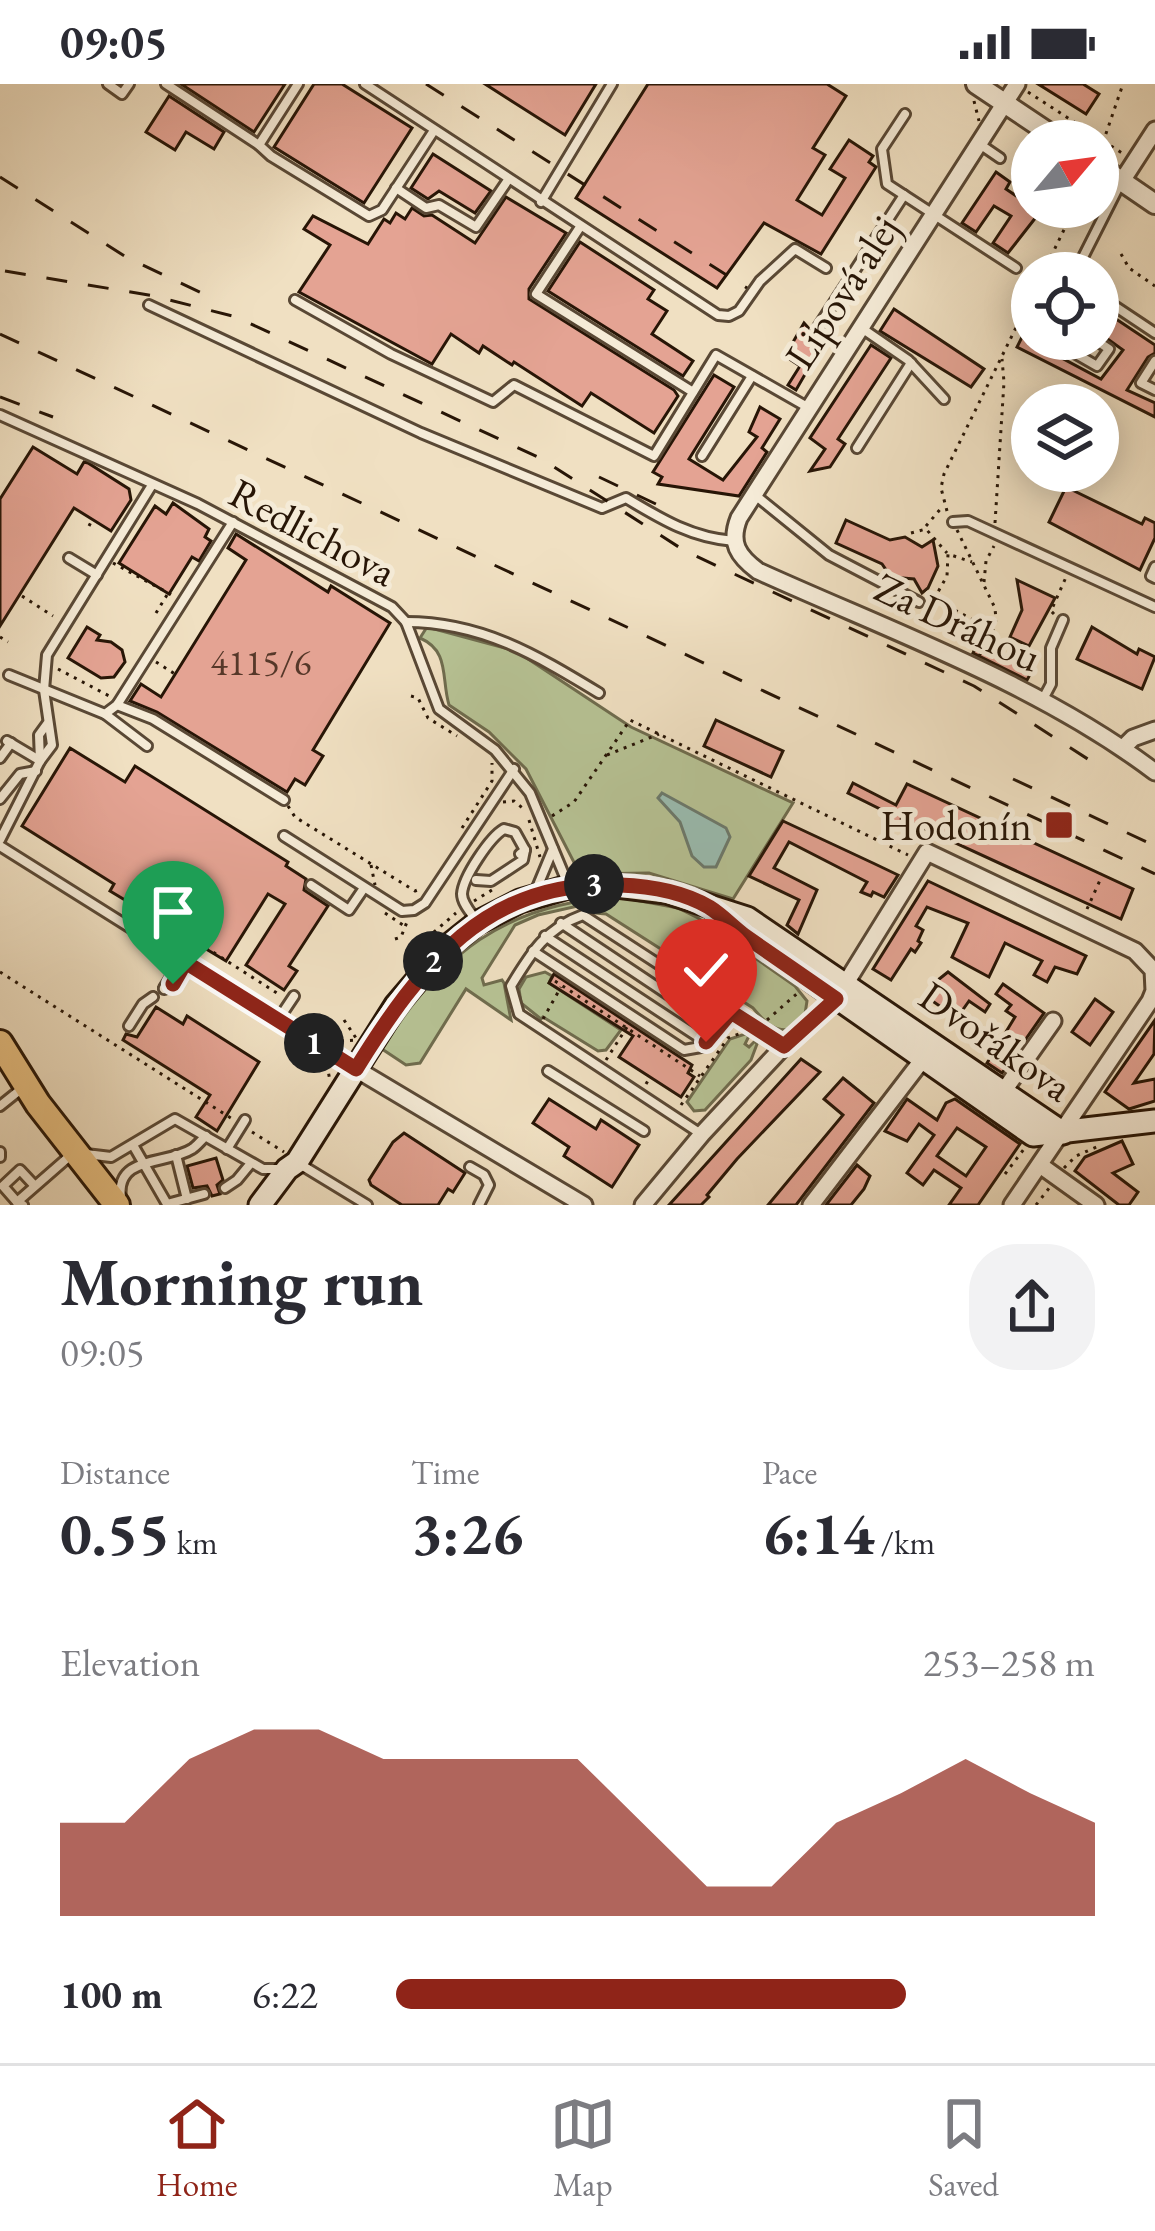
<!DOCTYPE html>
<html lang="en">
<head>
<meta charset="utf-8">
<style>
	:root { --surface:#fff; --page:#f2f2f3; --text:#2b2b33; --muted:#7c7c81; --line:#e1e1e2; --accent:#8f2418 }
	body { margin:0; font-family:"EB Garamond",serif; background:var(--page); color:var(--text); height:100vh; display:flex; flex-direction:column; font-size:45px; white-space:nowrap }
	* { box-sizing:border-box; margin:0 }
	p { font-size:39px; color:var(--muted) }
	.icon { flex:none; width:66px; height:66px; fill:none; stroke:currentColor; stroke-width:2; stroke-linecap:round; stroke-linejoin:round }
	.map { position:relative; height:1121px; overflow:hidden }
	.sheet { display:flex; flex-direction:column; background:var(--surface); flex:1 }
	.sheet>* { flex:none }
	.needle { width:78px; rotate:61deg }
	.controls { position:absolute; left:1011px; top:36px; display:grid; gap:24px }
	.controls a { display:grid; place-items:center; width:108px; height:108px; border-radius:50%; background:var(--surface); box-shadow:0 6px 30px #0003; font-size:60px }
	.pin { position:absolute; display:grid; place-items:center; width:102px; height:102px; color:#fff; margin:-123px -51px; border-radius:50% 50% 50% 0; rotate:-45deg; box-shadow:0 0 12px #0007 }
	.pin .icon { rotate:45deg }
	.km { position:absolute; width:60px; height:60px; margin:-30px; border-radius:50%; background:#222; color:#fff; font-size:33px; line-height:60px; text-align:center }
	.round { display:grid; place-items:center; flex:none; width:126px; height:126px; border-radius:48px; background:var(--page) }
	.headline { display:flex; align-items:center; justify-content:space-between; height:204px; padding:0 60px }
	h1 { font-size:66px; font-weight:700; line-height:90px }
	.figures { display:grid; grid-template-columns:repeat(3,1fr); gap:18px; height:204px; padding:12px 60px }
	.figures div { display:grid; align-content:center }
	.figures b { font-size:60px; font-weight:700 }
	.figures small { font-size:33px; font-weight:400 }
	.figures p { font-size:33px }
	.chart { height:336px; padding:24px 60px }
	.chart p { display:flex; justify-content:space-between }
	.chart svg { width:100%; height:216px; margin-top:12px; fill:var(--accent); opacity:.7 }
	ul { padding:0 60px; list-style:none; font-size:39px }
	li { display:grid; grid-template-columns:192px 144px 1fr; align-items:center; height:90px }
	li i { height:30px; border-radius:15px; background:var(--accent) }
	.status { display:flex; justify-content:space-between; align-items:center; height:84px; padding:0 60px; background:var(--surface); direction:ltr }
	.status svg { height:33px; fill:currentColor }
	.tabs { display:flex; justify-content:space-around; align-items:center; height:168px; border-top:3px solid var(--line); background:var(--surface); font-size:33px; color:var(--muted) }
	.tabs a { display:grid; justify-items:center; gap:6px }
	.tabs .active { color:var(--accent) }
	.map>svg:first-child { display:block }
	.green { fill:#b7c395; stroke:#6f6c4e; stroke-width:3 }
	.water { fill:#9abdb1; stroke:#6c7a6d; stroke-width:3 }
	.building { fill:#e4a393; stroke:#271506; stroke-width:3; fill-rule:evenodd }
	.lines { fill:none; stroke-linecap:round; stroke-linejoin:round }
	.service-casing { stroke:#594835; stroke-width:14 }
	.minor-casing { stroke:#594835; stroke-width:21 }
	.tertiary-casing { stroke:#594835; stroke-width:24 }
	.secondary-casing { stroke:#271506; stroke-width:27 }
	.primary-casing { stroke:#271506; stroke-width:30 }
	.path { stroke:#271506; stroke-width:3; stroke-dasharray:3 6; stroke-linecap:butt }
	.service { stroke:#f5ebd7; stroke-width:8 }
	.minor { stroke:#f5ebd7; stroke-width:15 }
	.tertiary { stroke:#f5ebd7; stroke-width:18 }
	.secondary { stroke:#f5ebd7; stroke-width:21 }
	.primary { stroke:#e8c081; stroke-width:24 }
	.rail { stroke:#271506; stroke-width:3; stroke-dasharray:21 21; stroke-linecap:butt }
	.route-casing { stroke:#fff; stroke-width:24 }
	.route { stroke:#8f2418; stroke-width:15 }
	.poi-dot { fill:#8f2418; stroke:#f5ebd7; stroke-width:4.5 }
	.labels { text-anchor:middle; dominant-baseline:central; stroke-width:10; stroke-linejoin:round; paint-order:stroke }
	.number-label { font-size:36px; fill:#563829 }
	.street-label { font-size:42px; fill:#271506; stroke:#f5ebd7 }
	.poi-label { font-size:42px; fill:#271506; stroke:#f5ebd7; text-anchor:end }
</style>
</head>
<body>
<div class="status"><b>09:05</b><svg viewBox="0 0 49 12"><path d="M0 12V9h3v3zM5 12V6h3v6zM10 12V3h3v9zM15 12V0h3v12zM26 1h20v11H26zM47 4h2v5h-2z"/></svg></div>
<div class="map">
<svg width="1155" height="1121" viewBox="0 0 1155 1121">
	<rect width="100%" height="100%" fill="#f0e0c2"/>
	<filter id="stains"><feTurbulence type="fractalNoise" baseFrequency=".00167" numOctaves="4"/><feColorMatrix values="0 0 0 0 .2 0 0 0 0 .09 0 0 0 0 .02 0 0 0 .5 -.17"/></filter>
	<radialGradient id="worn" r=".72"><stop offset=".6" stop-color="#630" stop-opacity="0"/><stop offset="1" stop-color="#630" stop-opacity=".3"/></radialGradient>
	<!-- green -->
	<g class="green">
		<path d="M427 543 516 567 631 643 793 719 733 815 649 789 580 790 526 685 489 648 449 621C441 594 450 567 420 554Z"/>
		<path d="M619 813 678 824 698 834 795 902 807 917 805 930 791 945C774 949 763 936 753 924L606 830 595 829 582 821 538 831 515 841 482 894 484 901 502 896 504 899 511 936 466 905 420 979 406 981 382 965C441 870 505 819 619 813Z"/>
		<path d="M545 888 552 892 549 899 621 946 606 966 598 967 543 933 541 935 521 919 519 905 526 893Z"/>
		<path d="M745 950 749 952 745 960 749 963 755 957 757 960 751 976 705 1026 694 1027 687 1018 730 955Z"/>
	</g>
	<!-- water -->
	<path class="water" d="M662 709 726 744 730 753 716 783H704L692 772 680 738 658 714Z"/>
	<!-- building -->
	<g class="building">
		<path d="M181 0H285L254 48Z"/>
		<path d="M314 0H342L412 44 364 119 274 63Z"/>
		<path d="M485 0H596L565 51Z"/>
		<path d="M648 0H827L846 12 813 64 825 71 797 116 822 131 845 94 830 85 849 56 873 72 869 78 876 83 821 170 764 139 717 204 576 114Z"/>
		<path d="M1038 0H1083L1099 10 1086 30Z"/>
		<path d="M169 12 224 48 214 65 186 48 175 66 146 48Z"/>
		<path d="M433 70 491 107 475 129 439 107 428 115 411 104Z"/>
		<path d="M996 88 1010 98 1006 105 1040 128 1008 169 993 159 1011 132 994 122 976 148 962 139Z"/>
		<path d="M506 113 566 149 529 205V215L674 306 678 312 654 349 591 309 582 322 514 278 512 281 483 262 479 269 451 250 432 280 299 208 330 161 304 145 313 132 368 160 384 135 390 139 396 129 405 135 412 124 424 132 432 131 475 159Z"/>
		<path d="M580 158 654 206 648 215 667 227 652 250 693 277 683 292 548 207Z"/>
		<path d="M1098 223 1155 261V269L1148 273 1127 306 1155 319V333L1017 263 1032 233V258L1101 295 1123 266 1098 248Z"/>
		<path d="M894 225 984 285 971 303 880 247Z"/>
		<path d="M804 239 813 249 826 254 796 306 788 301 800 282 785 272Z"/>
		<path d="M871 261 891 274 838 355 845 360 830 383 810 387 825 365 810 354Z"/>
		<path d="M714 291 734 303 689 375 723 396 757 353 749 348 760 323 780 335 762 364 767 368 739 412 658 400 662 393 653 388Z"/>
		<path d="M33 363 77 390 84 378 88 379 129 405 131 416 111 447 74 424 0 542V415Z"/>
		<path d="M1066 403 1142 440 1145 434 1155 439V454L1140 486 1049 438Z"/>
		<path d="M173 419 209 445 205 453 211 457 199 477 192 473 169 510 119 479 155 422 166 430Z"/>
		<path d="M846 436 890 456 905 453 922 463 933 456 938 482 928 504 922 509 914 495 891 493 882 480 836 459Z"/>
		<path d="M236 450 328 508 331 502 390 539 313 666 323 672 305 701 295 695 287 708 157 628 130 617 141 600 161 613 246 476 228 464Z"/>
		<path d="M1017 496 1055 514 1029 562 1010 553 1022 526Z"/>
		<path d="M87 543 100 551 97 556 111 558 122 566 125 578 114 593 101 594 68 574Z"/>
		<path d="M1092 543 1137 570 1139 565 1155 573 1142 605 1077 575Z"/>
		<path d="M982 550 1001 559 996 570 1032 587 1027 596 973 569Z"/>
		<path d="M716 636 783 667 771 693 704 662Z"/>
		<path d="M70 664 125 698 135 682 288 778 286 782 306 795 304 806 328 822 289 882 297 887 284 906 246 881 285 820 268 810 226 877 110 807 114 800 22 742Z"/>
		<path d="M853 699 896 721 907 700 1133 805 1121 835 914 740 911 745 890 736 892 731 848 709Z"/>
		<path d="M783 737 875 780 898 791 884 813 873 808 871 812 861 808 867 798 789 758 774 784 817 806 798 850 787 841 799 816 749 792Z"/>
		<path d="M928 797 1086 872 1077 890 1055 883 1047 898 1034 891 1042 877 1005 859 989 893 952 873 968 839 927 823 916 842 923 846 918 857 921 859 915 868 911 865 891 896 873 885Z"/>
		<path d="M948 888 990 920 985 928 969 917 957 934 928 914 933 900Z"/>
		<path d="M554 890 692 981 688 989 694 993 681 1013 619 973 633 952 549 899Z"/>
		<path d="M1003 900 1044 929 1002 989 987 979 1015 933 1006 927 1011 921 996 910Z"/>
		<path d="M1095 915 1113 928 1090 961 1072 948Z"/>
		<path d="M156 923 183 940 187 932 259 978 217 1047 196 1033 210 1011 123 956 126 950 137 953Z"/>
		<path d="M1155 936 1154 970 1134 999 1155 995V1017L1129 1025 1105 1008Z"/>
		<path d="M801 975 820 988 737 1075 707 1111 709 1113 701 1121H669Z"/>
		<path d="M843 994 874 1019 796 1121H768L843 1031 824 1015Z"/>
		<path d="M549 1015 596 1045 601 1036 639 1061 612 1103 564 1072 569 1063 533 1039Z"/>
		<path d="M907 1015 937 1036 946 1019 955 1015 1020 1060 978 1121H949L961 1104 934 1086 923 1101 907 1089 934 1051 919 1040 907 1057 885 1047ZM957 1044 986 1063 966 1092 937 1072Z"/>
		<path d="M404 1049 465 1089 453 1108 448 1105 438 1121H402L371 1101 369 1096 393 1058Z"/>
		<path d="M1122 1057 1133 1080 1113 1089 1138 1108 1129 1121H1119L1075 1087 1085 1073Z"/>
		<path d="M216 1074 223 1096 217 1101 220 1110 212 1112 207 1102 193 1104 187 1082Z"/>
		<path d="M857 1081 870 1092 864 1105 851 1121H826Z"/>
	</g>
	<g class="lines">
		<defs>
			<g id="service">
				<path d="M108 0 122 10 129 0"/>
				<path d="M166 0 259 61 298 0"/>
				<path d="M365 0 718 231 729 232 739 227 760 197 795 165 826 184"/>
				<path d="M905 30 882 65 887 100 1016 184"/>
				<path d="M259 61 271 72 369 132 382 126 433 48"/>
				<path d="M981 61 1000 74"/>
				<path d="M396 104 426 124 439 121 476 143 508 96"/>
				<path d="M541 118 612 0"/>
				<path d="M580 143 536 210 693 308"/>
				<path d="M1075 189 1121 98"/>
				<path d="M1098 211 1155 249"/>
				<path d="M295 216 391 270 493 318 514 301 654 372 716 271 809 324"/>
				<path d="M149 221 421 349 602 424 626 414C661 435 692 454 734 457"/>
				<path d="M818 243 904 111"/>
				<path d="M863 245 908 276 944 315"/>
				<path d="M1050 255 1097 282 1109 265 1094 255"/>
				<path d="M1155 277 1141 299 1155 306"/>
				<path d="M0 331 198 420 392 523 406 538 439 625 495 666 530 709 567 798"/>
				<path d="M857 364 911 279"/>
				<path d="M702 372 752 292"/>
				<path d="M755 411 829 471 919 518"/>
				<path d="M953 438 968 437 1155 523"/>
				<path d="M69 474 97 491"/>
				<path d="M1155 483 1151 492 1155 494"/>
				<path d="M406 538C482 538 536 571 599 609"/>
				<path d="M9 591 105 630 117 621 233 438"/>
				<path d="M1043 615 1051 600V564L1063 536"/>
				<path d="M117 621 153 635 284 716"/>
				<path d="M105 630 147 662"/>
				<path d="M7 657 39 676"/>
				<path d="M0 674 11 659"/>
				<path d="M40 677 39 651 47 640"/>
				<path d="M0 715 20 690 36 687"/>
				<path d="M284 752 402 827 414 826 425 819 514 685"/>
				<path d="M0 756 40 677 52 661 44 606 47 571 152 401"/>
				<path d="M0 762 354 984"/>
				<path d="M476 796 491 797 523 776 525 766"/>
				<path d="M311 801 349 826 364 804"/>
				<path d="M536 806 553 765"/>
				<path d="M476 836C471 829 462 819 462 810 463 793 490 753 504 745L515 748 525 766 520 770"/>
				<path d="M561 839 720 945"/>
				<path d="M545 852 706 958"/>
				<path d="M533 867 684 966 701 963 731 928"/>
				<path d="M164 904 181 877"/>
				<path d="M164 905 181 886 182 876"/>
				<path d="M278 936 294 912"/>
				<path d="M129 942 143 920 153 913"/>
				<path d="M548 987 644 1047"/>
				<path d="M0 1022 25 1002"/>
				<path d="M701 1050 519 930 511 902C531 869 546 844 583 831L783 961"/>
				<path d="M133 1061 167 1120 204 1110"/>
				<path d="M227 1065 245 1036"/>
				<path d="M0 1068V1073"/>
				<path d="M86 1070 111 1073 175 1035 263 1085H279"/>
				<path d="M176 1071 187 1115"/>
				<path d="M298 1079 367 1121"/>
				<path d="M470 1083 484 1091 489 1101 479 1121"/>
				<path d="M225 1104 237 1096 251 1079"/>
				<path d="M121 1114C115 1071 167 1081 192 1065 197 1062 201 1056 206 1052"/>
				<path d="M17 1118 3 1102 20 1086 34 1101"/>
				<path d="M23 1121 17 1118 72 1070"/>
			</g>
			<g id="minor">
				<path d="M1017 0 739 434C729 459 738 472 758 487 890 547 1039 600 1155 688"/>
				<path d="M1122 97 1155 46"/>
				<path d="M1123 664 1133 654 1155 646"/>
				<path d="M356 985 584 1121"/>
				<path d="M1003 1008 1053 937"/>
				<path d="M1040 1081 1096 1121"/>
				<path d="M643 1121 702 1050 784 962 836 915 927 768 1135 867 1153 886 1154 907 1150 917 1012 1121"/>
				<path d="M811 1121 923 975"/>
			</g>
			<g id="tertiary">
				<path d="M976 0 1061 57"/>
				<path d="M1098 81 1155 120"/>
			</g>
			<g id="secondary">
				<path d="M717 830 1033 1051 1155 1037"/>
				<path d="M260 1121 287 1085 297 1078 396 921 443 866 477 839 520 817 568 803 600 800 666 808 747 834 1063 1049"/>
			</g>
			<path id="primary" d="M0 959 38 1020 117 1121"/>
		</defs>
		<!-- service casing -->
		<use href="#service" class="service-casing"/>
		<!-- minor casing -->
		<use href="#minor" class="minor-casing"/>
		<!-- tertiary casing -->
		<use href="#tertiary" class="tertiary-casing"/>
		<!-- secondary casing -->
		<use href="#secondary" class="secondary-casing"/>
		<!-- primary casing -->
		<use href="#primary" class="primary-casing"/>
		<!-- path -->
		<g class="path">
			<path d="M1028 8 1125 71"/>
			<path d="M974 17 979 37"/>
			<path d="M1100 67 1123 0"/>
			<path d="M1121 170 1129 184 1155 202"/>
			<path d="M1043 189 1075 123"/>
			<path d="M947 427 941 404 944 390 1032 211"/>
			<path d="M995 439 1004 298 1002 275"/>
			<path d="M89 442 91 438"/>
			<path d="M926 442 943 422"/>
			<path d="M957 446 995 524 996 536 985 570"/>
			<path d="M911 449 926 445 947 469"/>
			<path d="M113 479 172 511"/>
			<path d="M984 498 986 477 994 462"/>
			<path d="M22 512 53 532"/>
			<path d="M934 515 947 492 948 470 972 478"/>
			<path d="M955 526 991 546"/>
			<path d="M156 529 167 511"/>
			<path d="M1054 530 1051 527 1067 491"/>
			<path d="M0 553 8 558"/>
			<path d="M979 572 989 555"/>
			<path d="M156 578 175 590"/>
			<path d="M58 585 113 614"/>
			<path d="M411 612 418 614 428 634 457 652"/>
			<path d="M607 671 659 650"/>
			<path d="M503 718 514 717 526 727"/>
			<path d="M288 722 295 733 415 807 420 805"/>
			<path d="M552 732 574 718 630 636 908 771"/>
			<path d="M529 736 540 773"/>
			<path d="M462 744 492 697V679"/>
			<path d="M897 744 906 724"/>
			<path d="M371 781 375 801"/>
			<path d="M130 815 280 911"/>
			<path d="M474 817 492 806"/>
			<path d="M1087 825 1101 794"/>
			<path d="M385 829 406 843"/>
			<path d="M395 855 401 853 407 838"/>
			<path d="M405 883 434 848 456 829"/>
			<path d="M0 888 234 1036"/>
			<path d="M555 897 700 992"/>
			<path d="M543 935 561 903"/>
			<path d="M344 936 356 954"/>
			<path d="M767 936 800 907"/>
			<path d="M341 957 357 956"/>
			<path d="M606 976 627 943"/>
			<path d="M327 981 330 997"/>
			<path d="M646 1000 650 993"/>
			<path d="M681 1021 728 954 744 948"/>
			<path d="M252 1048 284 1068"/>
			<path d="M1064 1084 1076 1072 1101 1061"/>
			<path d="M1005 1090 1024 1065"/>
			<path d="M1036 1121 1050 1103"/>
		</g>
		<!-- service -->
		<use href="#service" class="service"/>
		<!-- minor -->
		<use href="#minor" class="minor"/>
		<!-- tertiary -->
		<use href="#tertiary" class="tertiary"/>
		<!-- secondary -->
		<use href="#secondary" class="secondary"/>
		<!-- primary -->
		<use href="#primary" class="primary"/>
		<!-- rail -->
		<g class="rail">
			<path d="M426 0 747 204"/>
			<path d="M0 93 126 173 208 212"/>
			<path d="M5 187 154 212 236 233 540 374 685 467 974 602 1094 679"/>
			<path d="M0 250 1155 790"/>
			<path d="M0 313 53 333"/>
			<path d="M599 393 658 421"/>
			<path d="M1013 695 1155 762"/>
		</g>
	</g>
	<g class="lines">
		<defs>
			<path id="route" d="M173 900 181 886 182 876 356 985C419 883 487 794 620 801 649 802 683 808 709 823 722 831 733 843 745 852 775 873 806 894 836 915L784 962 731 928 706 958"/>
		</defs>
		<!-- route casing -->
		<use href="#route" class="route-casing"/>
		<!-- route -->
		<use href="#route" class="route"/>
	</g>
	<!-- markers -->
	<rect class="poi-dot" x="1044" y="726" width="30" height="30" rx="6"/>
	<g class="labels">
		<!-- number labels -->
		<g class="number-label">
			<text x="261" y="578">4115/6</text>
		</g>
		<!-- street labels -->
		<g class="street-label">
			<text transform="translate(842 208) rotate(-57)">Lipová alej</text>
			<text transform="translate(313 448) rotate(28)">Redlichova</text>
			<text transform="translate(958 538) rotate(25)">Za Dráhou</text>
			<text transform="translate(996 957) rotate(35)">Dvořákova</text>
		</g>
		<!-- poi labels -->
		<g class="poi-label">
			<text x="1032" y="741">Hodonín</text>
		</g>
	</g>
	<rect width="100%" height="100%" filter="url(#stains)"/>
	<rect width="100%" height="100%" fill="url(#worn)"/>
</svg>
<div class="controls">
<a><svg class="needle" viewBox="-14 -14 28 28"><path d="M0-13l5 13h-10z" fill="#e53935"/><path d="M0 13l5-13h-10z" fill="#7c7c81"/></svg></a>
<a><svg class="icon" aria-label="locate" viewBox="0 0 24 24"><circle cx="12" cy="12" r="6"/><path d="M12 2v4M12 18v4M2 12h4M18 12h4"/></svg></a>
<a><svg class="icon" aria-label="layers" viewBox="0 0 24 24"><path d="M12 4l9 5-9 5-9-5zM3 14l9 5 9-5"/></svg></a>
</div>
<div class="pin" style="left:173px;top:900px;background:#1e9e55"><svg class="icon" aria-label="arrive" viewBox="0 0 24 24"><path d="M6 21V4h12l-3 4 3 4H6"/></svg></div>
<div class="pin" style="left:706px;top:958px;background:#d93025"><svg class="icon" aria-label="check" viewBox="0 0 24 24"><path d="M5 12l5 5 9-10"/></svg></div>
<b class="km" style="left:314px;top:959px">1</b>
<b class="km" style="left:433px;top:877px">2</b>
<b class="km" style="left:594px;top:800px">3</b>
</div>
<section class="sheet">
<div class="headline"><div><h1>Morning run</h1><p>09:05</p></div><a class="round"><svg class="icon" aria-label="share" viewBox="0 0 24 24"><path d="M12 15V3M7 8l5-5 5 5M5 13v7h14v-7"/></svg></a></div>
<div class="figures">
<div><p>Distance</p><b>0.55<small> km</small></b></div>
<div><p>Time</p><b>3:26</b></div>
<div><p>Pace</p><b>6:14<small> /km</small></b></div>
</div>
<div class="chart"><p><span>Elevation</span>253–258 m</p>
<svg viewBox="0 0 160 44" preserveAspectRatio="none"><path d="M0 44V25L10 25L20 12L30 6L40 6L50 12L60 12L70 12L80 12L90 25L100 38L110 38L120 25L130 19L140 12L150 19L160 25V44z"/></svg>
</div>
<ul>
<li><b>100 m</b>6:22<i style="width:73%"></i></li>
</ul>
</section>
<nav class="tabs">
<a class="active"><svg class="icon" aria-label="home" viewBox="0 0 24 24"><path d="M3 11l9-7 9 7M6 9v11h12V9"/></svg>Home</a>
<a><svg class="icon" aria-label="map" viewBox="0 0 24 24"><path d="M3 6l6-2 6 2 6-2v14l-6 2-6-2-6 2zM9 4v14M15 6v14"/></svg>Map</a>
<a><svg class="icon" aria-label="saved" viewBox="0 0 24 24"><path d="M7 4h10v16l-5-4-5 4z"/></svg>Saved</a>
</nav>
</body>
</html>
